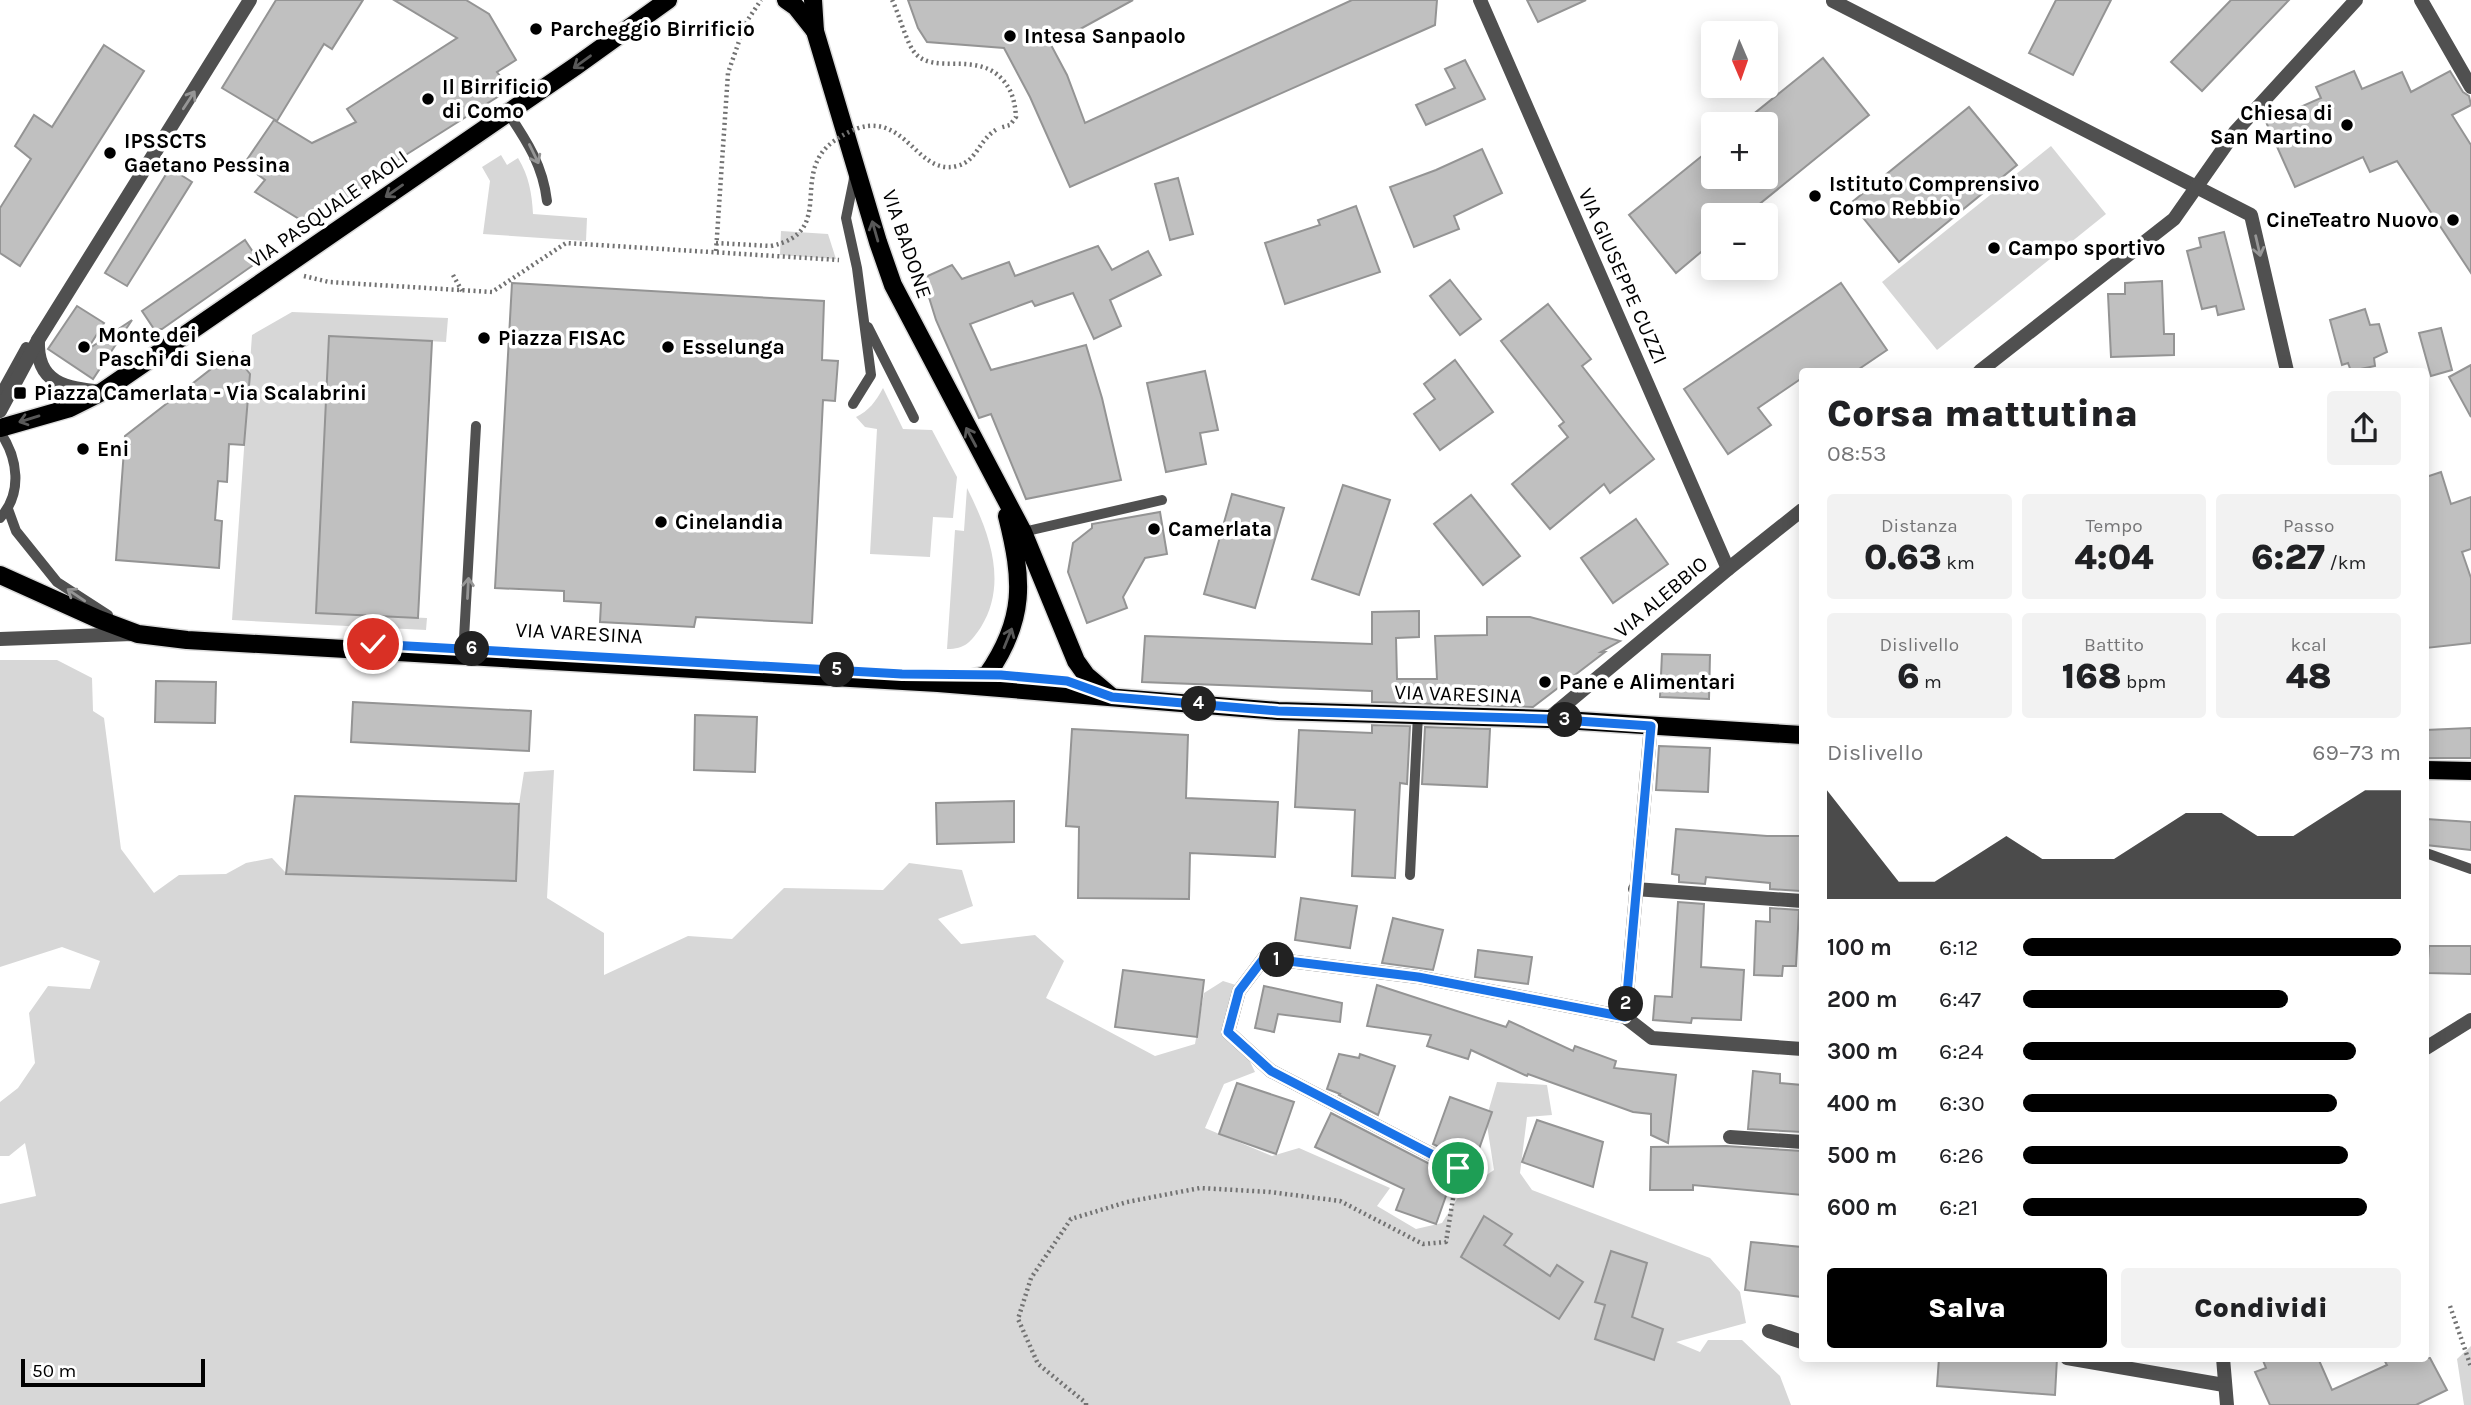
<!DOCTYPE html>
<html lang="it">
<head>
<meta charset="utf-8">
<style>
	:root { --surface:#fff; --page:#f2f2f2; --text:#202124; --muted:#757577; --accent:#000 }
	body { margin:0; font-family:Karla,sans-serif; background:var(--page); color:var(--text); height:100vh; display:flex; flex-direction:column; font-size:26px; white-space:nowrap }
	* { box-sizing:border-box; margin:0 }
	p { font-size:23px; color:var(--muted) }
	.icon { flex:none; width:38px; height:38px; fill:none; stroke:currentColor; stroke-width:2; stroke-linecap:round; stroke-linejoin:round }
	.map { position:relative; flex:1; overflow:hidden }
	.panel { position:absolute; left:1799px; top:368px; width:630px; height:994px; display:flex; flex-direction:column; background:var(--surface); border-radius:7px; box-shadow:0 4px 18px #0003 }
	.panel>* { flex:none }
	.needle { width:46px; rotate:178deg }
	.tools { position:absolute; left:1701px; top:21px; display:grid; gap:14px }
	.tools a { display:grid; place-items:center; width:77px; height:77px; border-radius:7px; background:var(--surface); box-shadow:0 4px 18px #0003; font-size:35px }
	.scale { position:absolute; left:21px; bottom:18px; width:184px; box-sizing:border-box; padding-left:7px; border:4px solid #000; border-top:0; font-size:19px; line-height:24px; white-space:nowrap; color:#000; -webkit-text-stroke:5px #fff; paint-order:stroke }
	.pin { position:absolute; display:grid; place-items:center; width:60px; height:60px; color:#fff; margin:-30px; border:4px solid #fff; border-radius:50%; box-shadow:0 2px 7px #0007 }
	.km { position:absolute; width:35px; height:35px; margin:-18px; border-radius:50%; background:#222; color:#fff; font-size:19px; line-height:35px; text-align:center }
	.round { display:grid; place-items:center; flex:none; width:74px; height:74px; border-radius:7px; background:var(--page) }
	.headline { display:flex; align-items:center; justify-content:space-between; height:119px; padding:0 28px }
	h1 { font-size:38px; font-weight:800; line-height:52px }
	.metrics { display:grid; grid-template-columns:repeat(3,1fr); gap:10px; height:119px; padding:7px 28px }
	.metrics div { display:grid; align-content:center; border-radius:7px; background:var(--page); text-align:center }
	.metrics b { font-size:35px; font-weight:800 }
	.metrics small { font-size:19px; font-weight:400 }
	.metrics p { font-size:19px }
	.chart { height:196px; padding:14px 28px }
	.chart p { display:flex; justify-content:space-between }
	.chart svg { width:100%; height:126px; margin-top:7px; fill:var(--accent); opacity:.7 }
	.cta { display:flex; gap:14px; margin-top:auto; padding:14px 28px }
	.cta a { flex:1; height:80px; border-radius:7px; background:var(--accent); color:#fff; font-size:28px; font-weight:800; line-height:80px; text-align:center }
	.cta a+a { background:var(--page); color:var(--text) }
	ul { padding:0 28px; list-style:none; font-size:23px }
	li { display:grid; grid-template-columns:112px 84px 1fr; align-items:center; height:52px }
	li i { height:18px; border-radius:9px; background:var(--accent) }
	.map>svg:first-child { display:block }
	.green { fill:#d7d7d7 }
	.building { fill:#c0c0c0; stroke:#949494; stroke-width:2 }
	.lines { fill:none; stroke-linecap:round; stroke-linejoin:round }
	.primary-casing { stroke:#dbdbdb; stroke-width:21 }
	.path { stroke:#727272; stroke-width:4.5; stroke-dasharray:2 3.5; stroke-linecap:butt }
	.lane { stroke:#505050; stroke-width:10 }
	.street { stroke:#505050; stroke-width:14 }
	.primary { stroke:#000; stroke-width:18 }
	.path-bridge { stroke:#727272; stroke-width:4.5; stroke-dasharray:2 3.5; stroke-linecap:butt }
	.oneway { stroke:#595959 }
	.oneway2 { stroke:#969696 }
	.route-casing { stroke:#fff; stroke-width:14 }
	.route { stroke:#1a73e8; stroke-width:9 }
	.poi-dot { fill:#000; stroke:#fff; stroke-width:2.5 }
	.labels { text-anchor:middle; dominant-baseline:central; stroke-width:7; stroke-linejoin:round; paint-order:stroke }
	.poi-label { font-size:21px; font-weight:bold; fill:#000; stroke:#fff; text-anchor:start }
	.street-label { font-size:21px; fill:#000; stroke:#fff }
</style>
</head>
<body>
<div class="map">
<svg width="2471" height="1405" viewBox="0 0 2471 1405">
	<rect width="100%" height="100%" fill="#fff"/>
	<!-- green -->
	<g class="green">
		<path d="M2051 146 2106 214 1937 350 1882 282Z"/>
		<path d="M501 155 507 165 518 158C529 176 532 194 533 214L587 218 586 241 483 234 490 181 482 167Z"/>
		<path d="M781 231 828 234 836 259 780 255Z"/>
		<path d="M292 312 448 318 446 342 330 336 316 613 427 618 426 630 232 620 252 335Z"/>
		<path d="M883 388 903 429 932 430 957 477 953 518 933 517 930 557 870 554 877 429 865 427 856 417C869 411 876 401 883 388Z"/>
		<path d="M967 488C988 530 1009 582 981 627 971 642 965 649 947 649L955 530 964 531Z"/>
		<path d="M0 660H57L92 678 93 711 104 718 121 849 154 893 179 875 226 874 246 863 272 858 287 874 516 881 519 804 524 772 554 770 547 898 604 933V975L688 936 732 939 784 888 883 890 909 863 962 870 973 906 938 919 961 944 1035 935 1064 961 1046 998 1155 1056 1195 1044 1204 993 1223 981 1239 986 1235 1031 1255 1072 1224 1084 1205 1128 1272 1156 1299 1148 1390 1188 1377 1206 1416 1229 1442 1223 1462 1191 1494 1170 1486 1119 1497 1082 1547 1085 1552 1115 1527 1117 1520 1173 1532 1190 1710 1258 1740 1292 1746 1323 1676 1342 1700 1352 1708 1340H1742L1780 1376 1791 1405H0V1204L36 1196 25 1143 9 1156H0V1102L18 1088 35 1063 29 1013 48 986 90 989 100 961 62 947 0 967Z"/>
		<path d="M2471 1346V1405H2464L2457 1359Z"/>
	</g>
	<!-- building -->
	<g class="building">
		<path d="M276 0H363L332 49 324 44 277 121 222 88Z"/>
		<path d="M394 0H466L489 14 516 60 497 72 510 89 366 180 368 184 309 225 255 192 265 180 244 164 274 120 312 143 356 122 347 109 457 38Z"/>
		<path d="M908 0H1133L1051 45 1067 75 1085 123 1352 0H1437L1435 25 1070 187 1030 97 1004 48 927 42 918 28Z"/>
		<path d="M1527 0H1586L1538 22Z"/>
		<path d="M2056 0H2111L2073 75 2029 53Z"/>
		<path d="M2231 0H2289L2202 91 2171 62Z"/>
		<path d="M104 45 144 71 20 266 0 253V208L31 159 15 146 34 115 52 127Z"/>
		<path d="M1823 58 1869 115 1746 215H1713V242L1676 273 1629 215 1713 147V177H1766V124H1741Z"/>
		<path d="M1465 60 1485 99 1426 125 1416 105 1455 88 1445 69Z"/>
		<path d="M2354 71 2362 89 2402 72 2411 92 2450 71 2463 92 2469 96 2471 105 2452 115 2471 145V273L2397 161 2370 172 2363 157 2295 187 2266 122 2321 98 2316 87Z"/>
		<path d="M1969 107 2017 165 1899 262 1851 203Z"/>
		<path d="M1482 149 1502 193 1454 216 1459 229 1414 247 1390 187 1436 170Z"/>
		<path d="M170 168 192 182 127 286 105 273Z"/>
		<path d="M1178 178 1193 234 1170 240 1155 184Z"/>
		<path d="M1356 206 1380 272 1285 304 1265 243 1320 225 1318 220Z"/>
		<path d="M2224 232 2244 309 2218 315 2216 306 2202 309 2187 251 2201 247 2199 238Z"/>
		<path d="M245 240 259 261 162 329H154L142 311Z"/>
		<path d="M1098 246 1112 270 1148 251 1161 275 1110 300 1121 326 1094 339 1073 293 1035 306 1032 301 970 324 991 370 1086 345 1102 398 1121 480 1026 499 991 414 979 418 936 320 923 278 952 265 962 279 1009 262 1015 276Z"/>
		<path d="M1450 280 1481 319 1460 335 1430 296Z"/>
		<path d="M2162 281 2164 334H2174V355L2111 357 2108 294H2125V283Z"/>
		<path d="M512 283 824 301 822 360 838 361 835 401 823 400 812 623 696 617 694 627 600 622 601 603 564 601V591L495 588Z"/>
		<path d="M1841 283 1887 350 1856 371H1802V378L1758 408 1771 425 1728 454 1684 389Z"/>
		<path d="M1548 304 1591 359 1582 366 1654 459 1610 493 1604 484 1550 529 1512 484 1568 437 1559 426 1564 422 1501 341Z"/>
		<path d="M77 306 104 323 87 350 132 320 93 379 48 349Z"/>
		<path d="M2365 309 2370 325 2379 324 2387 352 2374 358 2375 366 2351 371 2348 363 2342 365 2330 320Z"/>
		<path d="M2441 328 2452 370 2431 376 2419 333Z"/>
		<path d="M329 336 432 341 418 618 316 613Z"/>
		<path d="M233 352 250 374 244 445 229 444 227 482 218 481 215 520 222 521 219 568 116 560 125 436Z"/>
		<path d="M1455 360 1493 412 1440 450 1414 414 1435 399 1424 384Z"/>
		<path d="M2471 365V417L2449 377Z"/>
		<path d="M1205 371 1218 430 1200 433 1206 464 1166 472 1147 383Z"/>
		<path d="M2441 472 2451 504 2471 497V549L2462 552 2471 578V643L2426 648V477Z"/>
		<path d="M1343 485 1390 500 1359 595 1312 579Z"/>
		<path d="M1232 494 1284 508 1255 608 1204 594Z"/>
		<path d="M1471 495 1520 556 1483 585 1434 524Z"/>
		<path d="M1160 512 1167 554 1145 558 1123 597 1127 608 1087 623 1068 572 1073 543 1092 528V524Z"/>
		<path d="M1636 519 1668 564 1613 603 1581 558Z"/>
		<path d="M1419 611V637L1396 638 1397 679H1437L1435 636 1487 635V617H1530L1620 641 1601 652H1605L1533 707 1372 702V691L1142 682 1145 636 1372 644V612Z"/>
		<path d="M1662 654 1710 655 1709 699 1660 697Z"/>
		<path d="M156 681 216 682 215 723 155 722Z"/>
		<path d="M353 702 531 711 529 751 351 742Z"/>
		<path d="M695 715 757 717 755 772 694 770Z"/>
		<path d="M1372 725 1410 726 1407 784 1400 783 1395 878 1352 876 1355 810 1295 807 1299 730 1372 733Z"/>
		<path d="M1425 727 1490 729 1487 787 1422 784Z"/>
		<path d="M2471 728V758H2426V730Z"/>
		<path d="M1072 729 1188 735 1186 798 1278 802 1275 857 1190 853 1189 899 1078 898 1079 827 1066 826Z"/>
		<path d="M1659 746 1710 748 1708 792 1656 790Z"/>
		<path d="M295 796 519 804 516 881 286 874Z"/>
		<path d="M1014 801V842L937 844 936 803Z"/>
		<path d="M2426 819 2471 822V850L2426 845Z"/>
		<path d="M1676 829 1767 836H1802V880H1800V891L1770 889V883L1706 877 1705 884 1679 882V875L1672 874Z"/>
		<path d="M1301 898 1357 906 1350 948 1295 940Z"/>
		<path d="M1678 902 1704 904 1701 967 1744 970 1741 1020 1692 1018 1691 1023 1653 1020 1655 996 1672 997Z"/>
		<path d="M1770 908 1799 910 1796 966H1783L1782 976 1754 975 1756 921 1770 922Z"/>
		<path d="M1393 918 1443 930 1433 970 1382 963Z"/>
		<path d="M2429 946H2471V974L2427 973Z"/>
		<path d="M1478 950 1532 957 1528 984 1475 977Z"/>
		<path d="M1123 970 1204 980 1197 1037 1115 1027Z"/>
		<path d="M1377 985 1506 1027 1509 1021 1573 1051 1575 1046 1616 1061 1614 1068 1676 1075 1668 1143 1651 1135V1114L1633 1112 1528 1074 1527 1076 1471 1050 1468 1059 1427 1046 1431 1035 1367 1026Z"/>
		<path d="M1264 986 1342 1003 1340 1022 1278 1014 1274 1032 1255 1028Z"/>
		<path d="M1339 1054 1359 1058 1360 1054 1395 1066 1378 1115 1339 1095 1340 1094 1327 1089Z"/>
		<path d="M1753 1071 1780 1074V1083L1802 1085V1132L1748 1129Z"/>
		<path d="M1237 1083 1294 1102 1276 1154 1219 1134Z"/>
		<path d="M1450 1097 1492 1112 1479 1149 1464 1144 1460 1158 1433 1144Z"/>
		<path d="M1331 1113 1453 1176 1436 1224 1396 1210 1404 1189 1315 1147Z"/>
		<path d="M1537 1120 1603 1142 1593 1187 1522 1162Z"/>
		<path d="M1726 1146 1802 1151V1195L1693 1185V1190H1650L1651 1147Z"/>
		<path d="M1484 1216 1512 1234 1504 1245 1550 1276 1557 1265 1583 1282 1559 1319 1461 1257Z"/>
		<path d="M1751 1242 1802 1247V1297L1745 1290Z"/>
		<path d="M1611 1251 1647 1263 1632 1317 1663 1329 1654 1360 1595 1339 1605 1305 1595 1302Z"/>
		<path d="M1939 1358H2057L2055 1395 1937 1386Z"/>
		<path d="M2262 1358H2318L2332 1390 2387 1365 2383 1358H2430L2447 1390 2416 1405H2270L2255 1372 2266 1368Z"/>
	</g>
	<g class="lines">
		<defs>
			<g id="primary">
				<path d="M786 0 796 7 815 31"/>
				<path d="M813 0 815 31 878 242 893 285 1023 532 1076 661 1086 675 1112 697"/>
				<path d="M0 428 70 408 102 392 576 66 668 0"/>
				<path d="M0 575 98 619 138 634 187 640 938 683 1278 711 1548 719 1802 735"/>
				<path d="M965 680 987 675C1026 619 1023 580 1007 516"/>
				<path d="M2426 770 2471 771"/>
			</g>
		</defs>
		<!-- primary casing -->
		<use href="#primary" class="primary-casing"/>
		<!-- path -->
		<g class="path">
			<path d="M892 0C899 13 907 46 916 54 934 74 976 52 1001 78 1012 89 1015 102 1016 117L1010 125 999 128"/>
			<path d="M716 243 771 246"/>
			<path d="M716 251 728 73 745 24 761 0"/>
			<path d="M453 275 462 291"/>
			<path d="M304 276 329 282 492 292 566 243 839 260"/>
			<path d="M2450 1306 2471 1367"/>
			<path d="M1086 1405V1403L1038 1364 1018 1319 1031 1278 1071 1219 1127 1202 1200 1188 1270 1192 1340 1201 1423 1244 1446 1242 1455 1186"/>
		</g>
		<!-- lane -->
		<g class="lane">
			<path d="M508 113C527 141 543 166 547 201"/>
			<path d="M868 327 914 418"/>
			<path d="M0 394 26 347"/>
			<path d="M853 404 871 375 857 268 846 218 855 174"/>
			<path d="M0 432C18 458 23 493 0 518"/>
			<path d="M8 509 16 531 57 582 108 615"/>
			<path d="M1023 532 1162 500"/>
			<path d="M463 656 476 426"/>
			<path d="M919 674C978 674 1040 671 1097 691"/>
			<path d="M2426 853 2471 869"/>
			<path d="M1410 875 1418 715"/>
		</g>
		<!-- street -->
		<g class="street">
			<path d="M1480 0 1728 569"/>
			<path d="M2421 0 2471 87"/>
			<path d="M1833 1 2251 215 2287 371"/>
			<path d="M38 340C36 384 66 388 102 392"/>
			<path d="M1980 371 2174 219 2235 132 2356 0"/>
			<path d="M0 411 38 340 250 0"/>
			<path d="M0 639 132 634"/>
			<path d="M1548 719 1728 569 1802 510"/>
			<path d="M1635 889 1802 901"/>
			<path d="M1625 1017 1651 725"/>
			<path d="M2426 1048 2471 1020"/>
			<path d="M1730 1137 1802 1142"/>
			<path d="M1458 1168 1271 1071 1228 1032 1239 991 1264 958 1418 977 1625 1017 1652 1038 1802 1049"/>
			<path d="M1769 1331 1802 1342"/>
			<path d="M2067 1358 2224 1385"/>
			<path d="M2223 1358 2227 1405"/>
		</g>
		<!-- primary -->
		<use href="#primary" class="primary"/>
		<!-- path-bridge -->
		<path class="path-bridge" d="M771 246C838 232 788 174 834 141 903 92 912 178 957 166 978 161 978 139 999 128"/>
	</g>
	<!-- one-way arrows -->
	<defs><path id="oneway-shaft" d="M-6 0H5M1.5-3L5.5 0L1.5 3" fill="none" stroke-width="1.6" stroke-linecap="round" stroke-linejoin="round" transform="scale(1.75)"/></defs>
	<g class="oneway">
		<use href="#oneway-shaft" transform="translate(582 62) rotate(144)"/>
		<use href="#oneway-shaft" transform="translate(394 191) rotate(145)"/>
		<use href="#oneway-shaft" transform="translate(875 231) rotate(-106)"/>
		<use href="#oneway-shaft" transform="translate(29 419) rotate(163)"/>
		<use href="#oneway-shaft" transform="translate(971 437) rotate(-118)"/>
		<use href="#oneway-shaft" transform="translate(1008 638) rotate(-68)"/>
	</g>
	<g class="oneway2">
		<use href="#oneway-shaft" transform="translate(189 100) rotate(-57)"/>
		<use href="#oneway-shaft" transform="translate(534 154) rotate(64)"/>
		<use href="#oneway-shaft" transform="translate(2258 246) rotate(77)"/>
		<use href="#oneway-shaft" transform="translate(468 588) rotate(-87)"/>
		<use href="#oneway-shaft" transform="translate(76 595) rotate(-146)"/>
	</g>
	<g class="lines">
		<defs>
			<path id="route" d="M373 644 902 674 1001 675 1067 681 1112 697 1278 711 1548 719 1651 726 1625 1017 1418 977 1264 958 1239 991 1228 1032 1271 1071 1458 1168"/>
		</defs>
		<!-- route casing -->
		<use href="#route" class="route-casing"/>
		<!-- route -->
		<use href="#route" class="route"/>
	</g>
	<!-- markers -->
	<g class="poi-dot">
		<circle cx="536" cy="29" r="7"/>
		<circle cx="1010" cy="36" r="7"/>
		<circle cx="428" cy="99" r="7"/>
		<circle cx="2347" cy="125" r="7"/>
		<circle cx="110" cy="153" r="7"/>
		<circle cx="1815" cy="196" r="7"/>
		<circle cx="2453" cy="220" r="7"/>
		<circle cx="1994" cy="248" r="7"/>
		<circle cx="484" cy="338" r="7"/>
		<circle cx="84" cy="347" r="7"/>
		<circle cx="668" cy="347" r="7"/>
		<rect x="13" y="386" width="14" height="14" rx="3.5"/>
		<circle cx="83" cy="449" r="7"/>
		<circle cx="661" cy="522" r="7"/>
		<circle cx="1154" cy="529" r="7"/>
		<circle cx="1545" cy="682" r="7"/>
	</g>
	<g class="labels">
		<!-- poi labels -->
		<g class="poi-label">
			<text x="550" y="29">Parcheggio Birrificio</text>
			<text x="1024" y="36">Intesa Sanpaolo</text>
			<text x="442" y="87">Il Birrificio<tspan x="442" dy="24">di Como</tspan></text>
			<text x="2333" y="113" text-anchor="end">Chiesa di<tspan x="2333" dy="24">San Martino</tspan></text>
			<text x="124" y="141">IPSSCTS<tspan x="124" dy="24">Gaetano Pessina</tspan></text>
			<text x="1829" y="184">Istituto Comprensivo<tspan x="1829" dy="24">Como Rebbio</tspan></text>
			<text x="2439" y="220" text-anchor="end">CineTeatro Nuovo</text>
			<text x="2008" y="248">Campo sportivo</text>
			<text x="98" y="335">Monte dei<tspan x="98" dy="24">Paschi di Siena</tspan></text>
			<text x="498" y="338">Piazza FISAC</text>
			<text x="682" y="347">Esselunga</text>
			<text x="34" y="393">Piazza Camerlata - Via Scalabrini</text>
			<text x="97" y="449">Eni</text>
			<text x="675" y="522">Cinelandia</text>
			<text x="1168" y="529">Camerlata</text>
			<text x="1559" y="682">Pane e Alimentari</text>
		</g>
		<!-- street labels -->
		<g class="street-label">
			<text transform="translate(328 209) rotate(-35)">VIA PASQUALE PAOLI</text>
			<text transform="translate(907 244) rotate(71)">VIA BADONE</text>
			<text transform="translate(1623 276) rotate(66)">VIA GIUSEPPE CUZZI</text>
			<text transform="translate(1661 597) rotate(-40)">VIA ALEBBIO</text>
			<text transform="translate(579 633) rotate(3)">VIA VARESINA</text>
			<text transform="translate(1458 694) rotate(2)">VIA VARESINA</text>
		</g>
	</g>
</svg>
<div class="tools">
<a><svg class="needle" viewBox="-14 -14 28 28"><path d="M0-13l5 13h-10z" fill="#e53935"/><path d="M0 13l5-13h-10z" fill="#757577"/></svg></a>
<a>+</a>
<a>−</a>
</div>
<div class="scale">50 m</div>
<div class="pin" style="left:1458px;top:1168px;background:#1e9e55"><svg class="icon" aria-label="arrive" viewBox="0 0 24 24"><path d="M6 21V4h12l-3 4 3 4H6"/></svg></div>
<div class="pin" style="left:373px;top:644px;background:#d93025"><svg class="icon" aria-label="check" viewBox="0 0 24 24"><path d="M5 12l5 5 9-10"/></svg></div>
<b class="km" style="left:1277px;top:960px">1</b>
<b class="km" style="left:1626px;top:1004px">2</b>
<b class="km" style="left:1565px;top:720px">3</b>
<b class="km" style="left:1199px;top:704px">4</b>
<b class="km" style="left:837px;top:670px">5</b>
<b class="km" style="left:472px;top:649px">6</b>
<section class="panel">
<div class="headline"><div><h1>Corsa mattutina</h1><p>08:53</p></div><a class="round"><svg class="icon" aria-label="share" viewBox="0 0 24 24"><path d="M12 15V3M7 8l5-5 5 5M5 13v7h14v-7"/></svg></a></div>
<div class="metrics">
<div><p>Distanza</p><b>0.63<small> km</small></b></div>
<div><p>Tempo</p><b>4:04</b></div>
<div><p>Passo</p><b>6:27<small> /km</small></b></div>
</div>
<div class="metrics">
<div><p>Dislivello</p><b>6<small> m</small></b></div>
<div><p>Battito</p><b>168<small> bpm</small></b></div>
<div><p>kcal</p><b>48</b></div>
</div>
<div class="chart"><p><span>Dislivello</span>69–73 m</p>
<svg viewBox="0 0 160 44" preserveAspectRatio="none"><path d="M0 44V6L10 22L20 38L30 38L40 30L50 22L60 30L70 30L80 30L90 22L100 14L110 14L120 22L130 22L140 14L150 6L160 6V44z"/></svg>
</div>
<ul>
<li><b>100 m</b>6:12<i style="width:100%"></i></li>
<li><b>200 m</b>6:47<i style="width:70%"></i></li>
<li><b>300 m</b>6:24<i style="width:88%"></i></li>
<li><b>400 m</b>6:30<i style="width:83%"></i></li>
<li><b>500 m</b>6:26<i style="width:86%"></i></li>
<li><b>600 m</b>6:21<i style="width:91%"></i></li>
</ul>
<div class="cta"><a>Salva</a><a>Condividi</a></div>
</section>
</div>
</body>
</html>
